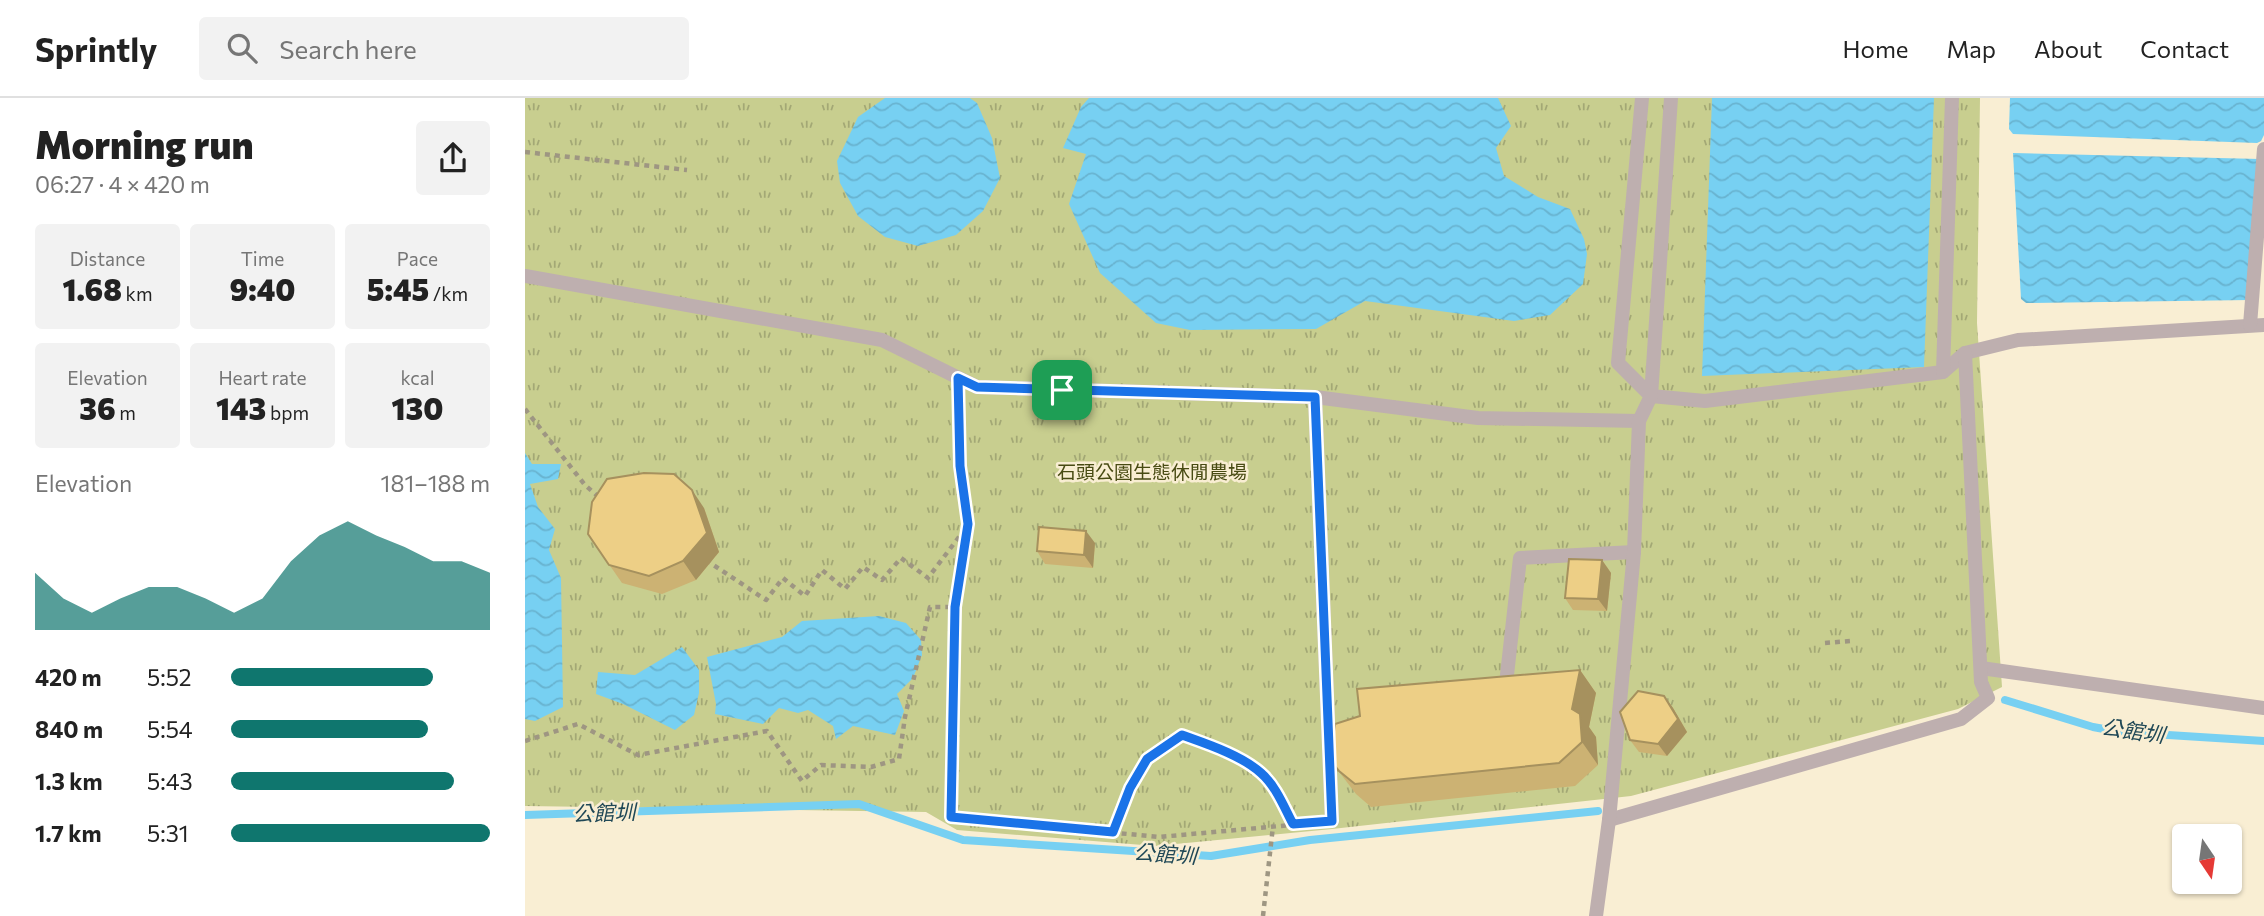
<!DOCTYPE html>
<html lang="en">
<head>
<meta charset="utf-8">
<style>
	:root { --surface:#fff; --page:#f2f2f2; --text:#222; --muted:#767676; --line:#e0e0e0; --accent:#0f766e }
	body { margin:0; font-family:Commissioner,"Noto Sans TC",sans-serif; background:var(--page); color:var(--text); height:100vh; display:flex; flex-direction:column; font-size:26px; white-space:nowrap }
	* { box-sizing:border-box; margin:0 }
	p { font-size:23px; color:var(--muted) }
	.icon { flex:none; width:38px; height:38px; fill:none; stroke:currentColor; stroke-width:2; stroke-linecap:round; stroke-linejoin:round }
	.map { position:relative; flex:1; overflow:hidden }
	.details { display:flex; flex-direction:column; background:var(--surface); width:525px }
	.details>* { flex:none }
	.needle { width:46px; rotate:167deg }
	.buttons { position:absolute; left:1647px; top:726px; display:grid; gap:14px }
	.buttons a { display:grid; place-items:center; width:70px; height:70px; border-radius:7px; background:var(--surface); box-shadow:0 2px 5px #0004; font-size:35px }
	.pin { position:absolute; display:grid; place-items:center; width:60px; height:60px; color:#fff; margin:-30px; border-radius:14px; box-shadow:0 4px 10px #0006 }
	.round { display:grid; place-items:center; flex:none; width:74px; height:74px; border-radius:7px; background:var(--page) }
	.overview { display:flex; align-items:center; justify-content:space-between; height:119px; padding:0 35px }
	h1 { font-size:38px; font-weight:800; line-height:52px }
	.figures { display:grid; grid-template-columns:repeat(3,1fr); gap:10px; height:119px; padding:7px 35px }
	.figures div { display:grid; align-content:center; border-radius:7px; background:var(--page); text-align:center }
	.figures b { font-size:30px; font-weight:800 }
	.figures small { font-size:19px; font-weight:400 }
	.figures p { font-size:19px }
	.chart { height:196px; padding:14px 35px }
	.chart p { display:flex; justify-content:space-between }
	.chart svg { width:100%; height:126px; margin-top:7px; fill:var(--accent); opacity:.7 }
	ul { padding:0 35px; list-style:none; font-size:23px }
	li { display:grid; grid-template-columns:112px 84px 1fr; align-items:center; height:52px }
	li i { height:18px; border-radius:9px; background:var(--accent) }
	header { display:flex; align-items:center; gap:42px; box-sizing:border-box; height:98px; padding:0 35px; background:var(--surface); border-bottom:2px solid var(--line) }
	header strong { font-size:33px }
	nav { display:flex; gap:38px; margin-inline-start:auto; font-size:24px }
	.search { width:490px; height:63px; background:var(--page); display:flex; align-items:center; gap:18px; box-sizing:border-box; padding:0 24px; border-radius:7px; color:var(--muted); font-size:26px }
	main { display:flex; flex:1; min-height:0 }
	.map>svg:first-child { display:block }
	.park { fill:url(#park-tufts) }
	.water { fill:url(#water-waves) }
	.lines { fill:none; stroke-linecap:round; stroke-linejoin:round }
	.stream { stroke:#77d0f2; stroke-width:8 }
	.path { stroke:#9e9682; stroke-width:4.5; stroke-dasharray:5 5; stroke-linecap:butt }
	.lane { stroke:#beafaf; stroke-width:14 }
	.wall { fill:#ccb273 }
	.shaded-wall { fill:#a6915e }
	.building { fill:#edcf86; stroke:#a6915e; stroke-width:2 }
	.route-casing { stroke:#fff; stroke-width:14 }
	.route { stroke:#1a73e8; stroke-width:9 }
	.labels { text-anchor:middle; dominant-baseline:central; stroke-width:5; stroke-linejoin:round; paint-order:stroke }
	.park-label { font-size:19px; fill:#484b13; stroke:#f9eed3 }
	.water-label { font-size:21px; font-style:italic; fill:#204856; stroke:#f9eed3 }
</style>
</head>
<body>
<header>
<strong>Sprintly</strong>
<div class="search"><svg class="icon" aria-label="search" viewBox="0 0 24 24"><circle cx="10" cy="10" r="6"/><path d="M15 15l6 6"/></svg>Search here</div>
<nav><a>Home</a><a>Map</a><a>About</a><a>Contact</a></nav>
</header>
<main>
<section class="details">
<div class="overview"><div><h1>Morning run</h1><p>06:27 · 4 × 420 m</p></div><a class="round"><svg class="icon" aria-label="share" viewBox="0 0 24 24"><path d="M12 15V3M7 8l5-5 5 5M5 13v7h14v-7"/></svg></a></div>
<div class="figures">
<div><p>Distance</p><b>1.68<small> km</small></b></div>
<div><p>Time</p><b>9:40</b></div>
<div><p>Pace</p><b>5:45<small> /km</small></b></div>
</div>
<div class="figures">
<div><p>Elevation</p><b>36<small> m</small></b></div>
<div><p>Heart rate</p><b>143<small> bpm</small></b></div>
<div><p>kcal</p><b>130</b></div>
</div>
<div class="chart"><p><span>Elevation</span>181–188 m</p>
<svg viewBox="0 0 160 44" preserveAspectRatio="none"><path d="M0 44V24L10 33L20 38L30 33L40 29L50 29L60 33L70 38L80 33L90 20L100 11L110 6L120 11L130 15L140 20L150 20L160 24V44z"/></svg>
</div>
<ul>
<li><b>420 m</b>5:52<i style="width:78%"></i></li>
<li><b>840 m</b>5:54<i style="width:76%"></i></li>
<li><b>1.3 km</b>5:43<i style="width:86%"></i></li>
<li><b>1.7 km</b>5:31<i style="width:100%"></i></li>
</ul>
</section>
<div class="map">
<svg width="1739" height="818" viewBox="0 0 1739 818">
	<defs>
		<pattern id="park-tufts" width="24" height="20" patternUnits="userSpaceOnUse" patternTransform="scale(1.75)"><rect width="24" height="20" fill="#c8ce8f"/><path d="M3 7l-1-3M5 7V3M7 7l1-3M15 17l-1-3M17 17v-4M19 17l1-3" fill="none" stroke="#a3a875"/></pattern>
		<pattern id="water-waves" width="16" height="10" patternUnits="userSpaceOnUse" patternTransform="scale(1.75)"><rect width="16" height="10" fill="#77d0f2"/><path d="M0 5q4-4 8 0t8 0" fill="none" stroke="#68b3d0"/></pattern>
	</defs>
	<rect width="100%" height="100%" fill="#f9eed3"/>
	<!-- park -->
	<path class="park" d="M0 0H1455L1452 225 1477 589 1433 611 1106 698 807 731 630 748 432 732 401 714 0 708Z"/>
	<!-- water -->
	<g class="water">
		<path d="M360 0H445L452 5 467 40 475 80 458 113 431 137 393 148 360 139 333 118 315 85 312 63 333 19Z"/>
		<path d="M564 0H973L986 28 971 50 979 78 1013 99 1045 111 1059 141 1062 156 1058 186 1025 217 989 223 840 203 791 231 665 232 631 225 575 175 544 106 561 56 538 50 556 9Z"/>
		<path d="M1187 0H1409L1399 269 1177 278Z"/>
		<path d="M1485 0H1739V37L1736 43 1732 45 1488 36 1484 31Z"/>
		<path d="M1488 55 1735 61 1725 202 1501 205 1496 201Z"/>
		<path d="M0 355 7 366H36L33 381 5 386 13 409 30 431 24 452 36 480 38 609 10 623 0 621Z"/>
		<path d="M354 518 381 525 396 542 397 557 388 580 372 596 379 613 370 637 328 628 311 641 308 628 283 612 273 615 254 610 238 626 190 616 191 606 182 559 257 539 277 523Z"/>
		<path d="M157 549 174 572V595L169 617 150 632 98 606 71 596 73 574 110 577Z"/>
	</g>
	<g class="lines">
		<!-- stream -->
		<g class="stream">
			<path d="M1480 602 1568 629 1595 634 1739 643"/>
			<path d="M0 717 334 706 438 742 686 758 785 742 1073 713"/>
		</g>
		<!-- path -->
		<g class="path">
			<path d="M0 54 162 72"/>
			<path d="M434 302 435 368 443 426 430 509 426 719 634 739 788 725"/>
			<path d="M0 311 60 387 76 401"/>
			<path d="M181 462 241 502 258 480 280 498 297 472 320 491 338 469 357 482 376 460 403 480 443 427"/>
			<path d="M1300 545 1326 543"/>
			<path d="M0 643 53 626 113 657 242 633 277 683 296 667 346 669 374 661 380 619 405 509H430"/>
			<path d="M588 734 605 690 623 661 657 637C682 646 715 657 736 675 751 688 759 709 768 726"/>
			<path d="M738 818 748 728"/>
		</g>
		<!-- lane -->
		<g class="lane">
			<path d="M1146 0 1126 298 1180 303 1418 274 1440 255 1493 242 1739 227"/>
			<path d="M0 178 357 242 452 289 790 299 953 320 1114 323"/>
			<path d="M1725 227 1739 51"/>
			<path d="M1418 274 1427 0"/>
			<path d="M790 299 807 723"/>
			<path d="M1456 570 1739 610"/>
			<path d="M981 586 995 460 1109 454"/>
			<path d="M1084 722 1436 621 1463 600 1456 584 1440 255"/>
			<path d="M1071 818 1084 722 1109 454 1114 323 1126 298 1093 265 1117 0"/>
		</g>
	</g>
	<!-- wall -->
	<g class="wall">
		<path d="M179 410 194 454 171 482 137 496 97 485 63 436Z"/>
		<path d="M570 445 568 470 520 466 512 453Z"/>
		<path d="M1077 462 1086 475 1082 513 1048 512 1040 500Z"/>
		<path d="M1055 572 1071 595 1064 629 1071 639 1073 667 1050 688 846 709 831 696 805 662Z"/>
		<path d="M1139 598 1148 610 1162 634 1142 658 1114 654 1105 642Z"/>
	</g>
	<!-- shaded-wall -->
	<g class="shaded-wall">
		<path d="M167 392 179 410 194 454 171 482 158 463Z"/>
		<path d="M561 433 570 445 568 470 559 457Z"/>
		<path d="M1077 462 1086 475 1082 513 1073 501Z"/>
		<path d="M1055 572 1071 595 1064 629 1071 639 1073 667 1057 644 1047 611Z"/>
		<path d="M1139 598 1148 610 1162 634 1142 658 1133 646Z"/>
	</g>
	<!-- building -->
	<g class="building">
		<path d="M119 375 149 376 167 392 182 435 158 463 124 478 84 467 63 436 67 404 82 381Z"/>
		<path d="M514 429 561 433 559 457 512 453Z"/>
		<path d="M1044 461 1077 462 1073 501 1040 500Z"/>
		<path d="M1055 572 1047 611 1055 616 1057 644 1034 665 830 686 814 673 805 662 810 626 835 618 832 591Z"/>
		<path d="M1113 593 1139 598 1153 621 1133 646 1105 642 1095 614Z"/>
	</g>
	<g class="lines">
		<defs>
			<path id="route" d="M433 280 452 289 790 299 807 723 768 726C759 709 751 688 736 675 716 657 682 646 657 637L622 661 605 690 588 734 426 719 430 509 443 426 435 368Z"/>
		</defs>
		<!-- route casing -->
		<use href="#route" class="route-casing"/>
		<!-- route -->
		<use href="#route" class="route"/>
	</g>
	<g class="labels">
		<!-- park labels -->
		<g class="park-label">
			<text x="627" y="373">石頭公園生態休閒農場</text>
		</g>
		<!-- water labels -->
		<g class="water-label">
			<text transform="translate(1608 632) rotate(8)">公館圳</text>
			<text transform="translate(79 714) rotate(-2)">公館圳</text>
			<text transform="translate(640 755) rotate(4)">公館圳</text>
		</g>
	</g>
</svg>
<div class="buttons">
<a><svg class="needle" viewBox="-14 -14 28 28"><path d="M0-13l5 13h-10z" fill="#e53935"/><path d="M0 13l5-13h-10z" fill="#767676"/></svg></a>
</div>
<div class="pin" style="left:537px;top:292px;background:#1e9e55"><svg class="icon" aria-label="arrive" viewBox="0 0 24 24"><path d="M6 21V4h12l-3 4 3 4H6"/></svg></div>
</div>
</main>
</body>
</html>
